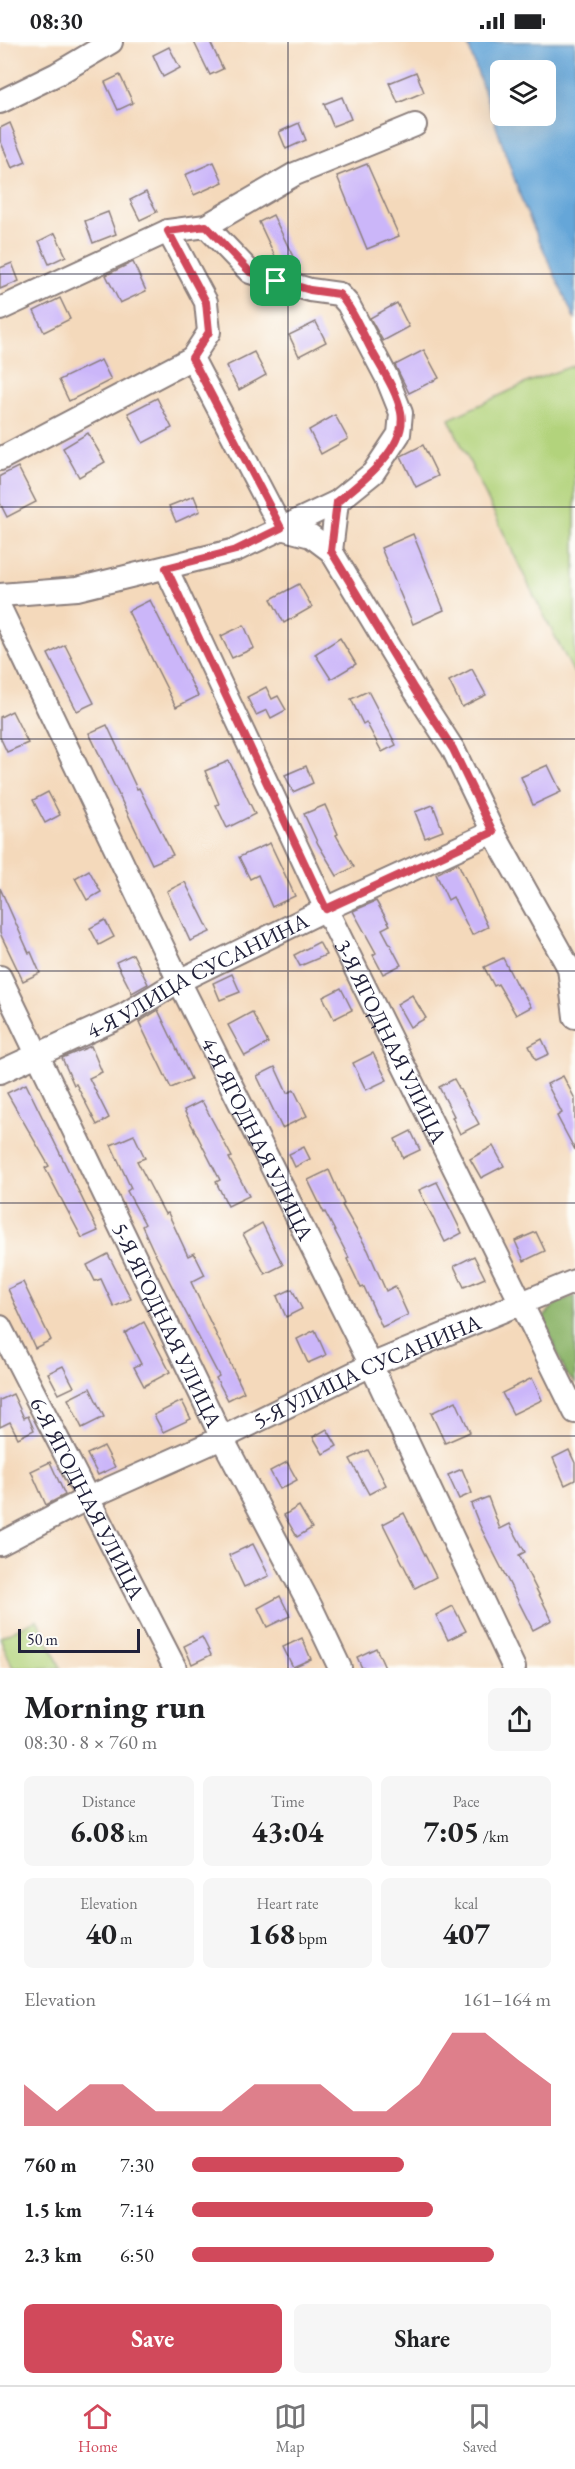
<!DOCTYPE html>
<html lang="en">
<head>
<meta charset="utf-8">
<style>
	:root { --surface:#fff; --page:#f6f6f6; --text:#202124; --muted:#757577; --line:#e0e0e0; --accent:#d1495b }
	body { margin:0; font-family:"EB Garamond",serif; background:var(--page); color:var(--text); height:100vh; display:flex; flex-direction:column; font-size:22px; white-space:nowrap }
	* { box-sizing:border-box; margin:0 }
	p { font-size:20px; color:var(--muted) }
	.icon { flex:none; width:33px; height:33px; fill:none; stroke:currentColor; stroke-width:2; stroke-linecap:round; stroke-linejoin:round }
	.map { position:relative; height:1626px; overflow:hidden }
	.side { display:flex; flex-direction:column; background:var(--surface); flex:1 }
	.side>* { flex:none }
	.buttons { position:absolute; left:490px; top:18px; display:grid; gap:12px }
	.buttons a { display:grid; place-items:center; width:66px; height:66px; border-radius:9px; background:var(--surface); box-shadow:0 6px 24px #0002; font-size:30px }
	.scale { position:absolute; left:18px; bottom:15px; width:122px; box-sizing:border-box; padding-left:6px; border:3px solid #22223b; border-top:0; font-size:16px; line-height:21px; white-space:nowrap; color:#22223b; -webkit-text-stroke:4px #fdfcf7; paint-order:stroke }
	.pin { position:absolute; display:grid; place-items:center; width:51px; height:51px; color:#fff; margin:-26px; border-radius:12px; box-shadow:0 3px 9px #0006 }
	.round { display:grid; place-items:center; flex:none; width:63px; height:63px; border-radius:9px; background:var(--page) }
	.overview { display:flex; align-items:center; justify-content:space-between; height:102px; padding:0 24px }
	h1 { font-size:33px; font-weight:700; line-height:45px }
	.metrics { display:grid; grid-template-columns:repeat(3,1fr); gap:9px; height:102px; padding:6px 24px }
	.metrics div { display:grid; align-content:center; border-radius:9px; background:var(--page); text-align:center }
	.metrics b { font-size:30px; font-weight:700 }
	.metrics small { font-size:16px; font-weight:400 }
	.metrics p { font-size:16px }
	.chart { height:168px; padding:12px 24px }
	.chart p { display:flex; justify-content:space-between }
	.chart svg { width:100%; height:108px; margin-top:6px; fill:var(--accent); opacity:.7 }
	.button { display:flex; gap:12px; margin-top:auto; padding:12px 24px }
	.button a { flex:1; height:69px; border-radius:9px; background:var(--accent); color:#fff; font-size:24px; font-weight:700; line-height:69px; text-align:center }
	.button a+a { background:var(--page); color:var(--text) }
	ul { padding:0 24px; list-style:none; font-size:20px }
	li { display:grid; grid-template-columns:96px 72px 1fr; align-items:center; height:45px }
	li i { height:15px; border-radius:8px; background:var(--accent) }
	.status { display:flex; justify-content:space-between; align-items:center; height:42px; padding:0 30px; background:var(--surface); direction:ltr }
	.status svg { height:16px; fill:currentColor }
	.menu { display:flex; justify-content:space-around; align-items:center; height:84px; border-top:2px solid var(--line); background:var(--surface); font-size:16px; color:var(--muted) }
	.menu a { display:grid; justify-items:center; gap:3px }
	.menu .active { color:var(--accent) }
	.map>svg:first-child { display:block }
	.green { fill:#b2d37b; stroke:#6a7a5b; stroke-width:1.5 }
	.forest { fill:#8db56b; stroke:#586c53; stroke-width:1.5 }
	.water { fill:#65a6d8; stroke:#44648a; stroke-width:1.5; fill-rule:evenodd }
	.building { fill:#cbb6f9 }
	.lines { fill:none; stroke-linecap:round; stroke-linejoin:round }
	.minor-casing { stroke:#8b7e7b; stroke-width:26 }
	.minor { stroke:#fff; stroke-width:22 }
	.route-casing { stroke:#fff; stroke-width:12 }
	.route { stroke:#d1495b; stroke-width:8 }
	.grid { fill:none; stroke:#22223b; stroke-width:1.5; stroke-opacity:0.55 }
	.labels { text-anchor:middle; dominant-baseline:central; stroke-width:6; stroke-linejoin:round; paint-order:stroke }
	.street-label { font-size:22px; fill:#22223b; stroke:#fdfcf7 }
</style>
</head>
<body>
<div class="status"><b>08:30</b><svg viewBox="0 0 49 12"><path d="M0 12V9h3v3zM5 12V6h3v6zM10 12V3h3v9zM15 12V0h3v12zM26 1h20v11H26zM47 4h2v5h-2z"/></svg></div>
<div class="map">
<svg width="575" height="1626" viewBox="0 0 575 1626">
	<rect width="100%" height="100%" fill="#fdfcf7"/>
	<filter id="ink" filterUnits="userSpaceOnUse"><feTurbulence type="fractalNoise" baseFrequency=".0167" numOctaves="2"/><feDisplacementMap in="SourceGraphic" scale="12" xChannelSelector="R" yChannelSelector="G"/><feConvolveMatrix kernelMatrix="1 2 1 2 8 2 1 2 1" color-interpolation-filters="sRGB"/></filter>
	<filter id="wash" filterUnits="userSpaceOnUse"><feTurbulence type="fractalNoise" baseFrequency=".008" numOctaves="4" result="noise"/><feDisplacementMap in="SourceGraphic" scale="24" xChannelSelector="R" yChannelSelector="G"/><feGaussianBlur stdDeviation="1.35" result="paint"/><feColorMatrix in="noise" values="0 0 0 0 0 0 0 0 0 0 0 0 0 0 0 0 0 1.4 0 .05"/><feComposite in="paint" operator="in"/></filter>
	<g filter="url(#wash)">
		<rect width="100%" height="100%" fill="#f4d9bb"/>
		<!-- green -->
		<g class="green">
			<path d="M575 323V633L534 554 449 377 531 339Z"/>
			<path d="M37 1577 61 1626H13L0 1595Z"/>
		</g>
		<!-- forest -->
		<path class="forest" d="M575 1254V1341L566 1332 543 1275 558 1260Z"/>
		<!-- water -->
		<path class="water" d="M467 0H575V278L523 162ZM501 28H546V74H501Z"/>
		<g id="blocks">
			<!-- building -->
			<g class="building">
				<path d="M194 0H210L223 27 210 33Z"/>
				<path d="M169 5 180 26 163 35 153 13Z"/>
				<path d="M416 30 424 50 398 61 389 41Z"/>
				<path d="M120 33 133 61 118 68 105 40Z"/>
				<path d="M342 55 351 77 333 84 324 62Z"/>
				<path d="M10 81 26 120 12 126 0 98V86Z"/>
				<path d="M299 81 306 98 286 107 279 90Z"/>
				<path d="M214 120 223 140 194 153 185 133Z"/>
				<path d="M367 122 399 194 367 207 337 134Z"/>
				<path d="M146 150 157 170 140 178 130 158Z"/>
				<path d="M108 170 116 192 93 201 85 179Z"/>
				<path d="M273 173 297 223 287 227 280 225 259 180Z"/>
				<path d="M55 191 66 214 49 222 39 199Z"/>
				<path d="M133 220 146 249 120 261 106 233Z"/>
				<path d="M12 221 19 239 0 247V226Z"/>
				<path d="M60 256 70 277 44 290 34 269Z"/>
				<path d="M397 261 409 285 383 299 370 276Z"/>
				<path d="M316 280 326 300 299 314 289 293Z"/>
				<path d="M424 308 439 336 409 351 395 323Z"/>
				<path d="M254 310 266 333 239 348 226 324Z"/>
				<path d="M101 318 111 338 69 359 59 338Z"/>
				<path d="M157 356 172 386 143 401 128 371Z"/>
				<path d="M335 373 348 397 321 412 309 388Z"/>
				<path d="M88 391 105 420 79 435 63 406Z"/>
				<path d="M423 403 438 434 416 445 401 414Z"/>
				<path d="M18 425 36 460 7 475 0 461V434Z"/>
				<path d="M194 454 200 469 176 480 169 464Z"/>
				<path d="M413 492 444 568 413 582 381 506Z"/>
				<path d="M299 542 312 565 284 581 271 557Z"/>
				<path d="M150 558 198 654 176 665 128 569Z"/>
				<path d="M244 583 254 606 232 616 221 594Z"/>
				<path d="M340 596 356 622 331 637 315 612Z"/>
				<path d="M65 603 94 661 77 669 48 612Z"/>
				<path d="M472 627 486 653 462 665 449 639Z"/>
				<path d="M266 645 272 657 278 654 286 668 271 676 267 668 256 673 247 655Z"/>
				<path d="M368 649 396 703 382 710 366 680 363 682 351 657Z"/>
				<path d="M12 669 28 701 7 710 0 695V675Z"/>
				<path d="M107 683 137 747 139 746 173 813 152 822 89 691Z"/>
				<path d="M229 719 255 772 227 786 216 763 219 762 205 729Z"/>
				<path d="M548 723 561 750 533 763 521 735Z"/>
				<path d="M306 724 313 741 293 750 285 733Z"/>
				<path d="M48 750 60 773 45 781 33 758Z"/>
				<path d="M325 763 338 792 336 793 354 825 337 834 318 802 304 772Z"/>
				<path d="M433 763 443 789 425 796 415 770Z"/>
				<path d="M270 801 295 854 272 865 258 833 250 837 239 815Z"/>
				<path d="M458 821 488 885 472 893 453 855 448 858 436 832Z"/>
				<path d="M89 828 101 850 87 858 75 836Z"/>
				<path d="M185 840 210 890 190 899 167 849Z"/>
				<path d="M0 846 29 911 31 910 40 931 23 939 0 891Z"/>
				<path d="M376 859 390 883 382 887 401 923 383 932 373 913 376 911 353 869Z"/>
				<path d="M105 878 114 895 99 903 90 886Z"/>
				<path d="M319 900 326 913 300 924 294 913Z"/>
				<path d="M133 912 148 942 132 951 116 920Z"/>
				<path d="M503 916 518 946 520 945 531 965 516 973 498 942 494 944 484 925Z"/>
				<path d="M232 932 240 950 220 958 213 941Z"/>
				<path d="M341 946 352 968 334 977 323 955Z"/>
				<path d="M412 953 426 976 410 985 397 962Z"/>
				<path d="M158 968 191 1037 171 1046 139 980Z"/>
				<path d="M252 970 268 1001 245 1014 228 983Z"/>
				<path d="M542 997 549 1012 536 1018 529 1004Z"/>
				<path d="M91 1004 102 1030 89 1036 109 1076 97 1083 76 1042 74 1043 62 1016Z"/>
				<path d="M373 1011 387 1038 366 1048 353 1021Z"/>
				<path d="M275 1025 287 1051 294 1048 307 1074 282 1086 257 1034Z"/>
				<path d="M563 1034 575 1057V1108L557 1074 562 1071 547 1042Z"/>
				<path d="M454 1037 479 1082 460 1092 452 1075 454 1074 439 1045Z"/>
				<path d="M26 1042 98 1189 82 1196 45 1126 49 1124 7 1051Z"/>
				<path d="M202 1059 232 1115 229 1116 249 1154 228 1164 216 1140 220 1138 184 1068Z"/>
				<path d="M411 1089 420 1108 403 1116 395 1097Z"/>
				<path d="M134 1093 145 1116 137 1119 165 1172 168 1171 188 1214 194 1211 205 1233 191 1240 244 1350 228 1358 216 1336 219 1334 153 1208 142 1184 145 1182 127 1149 131 1146 111 1103Z"/>
				<path d="M493 1104 504 1124 481 1136 470 1117Z"/>
				<path d="M304 1105 310 1117 295 1125 289 1112Z"/>
				<path d="M329 1128 344 1162 342 1163 368 1208 386 1249 395 1244 408 1273 382 1285 364 1245 361 1246 347 1217 349 1216 325 1170 324 1171 308 1138Z"/>
				<path d="M437 1140 462 1191 445 1200 419 1148Z"/>
				<path d="M262 1181 283 1223 265 1232 243 1192Z"/>
				<path d="M536 1190 545 1209 524 1219 515 1199Z"/>
				<path d="M108 1212 131 1257 114 1265 101 1237 95 1239 87 1223Z"/>
				<path d="M474 1214 485 1236 464 1245 454 1224Z"/>
				<path d="M23 1240 51 1298 35 1306 8 1247Z"/>
				<path d="M292 1247 302 1267 286 1275 277 1254Z"/>
				<path d="M144 1280 170 1330 144 1344 134 1325 141 1322 125 1291Z"/>
				<path d="M315 1288 326 1313 308 1321 297 1297Z"/>
				<path d="M63 1324 74 1345 59 1352 48 1331Z"/>
				<path d="M532 1336 542 1358 513 1372 502 1351Z"/>
				<path d="M90 1346 104 1375 82 1386 68 1357Z"/>
				<path d="M13 1352 24 1376 28 1374 34 1388 18 1396 10 1380 0 1385V1358Z"/>
				<path d="M182 1359 191 1377 163 1390 154 1373Z"/>
				<path d="M456 1359 470 1390 445 1401 431 1371Z"/>
				<path d="M327 1387 337 1404 323 1412 313 1395Z"/>
				<path d="M104 1404 115 1425 98 1433 87 1412Z"/>
				<path d="M368 1408 386 1443 369 1452 350 1417Z"/>
				<path d="M569 1408 575 1421V1438L565 1443 553 1416Z"/>
				<path d="M50 1420 65 1453 46 1463 31 1429Z"/>
				<path d="M287 1420 297 1438 280 1447 270 1429Z"/>
				<path d="M462 1427 472 1451 459 1457 448 1433Z"/>
				<path d="M488 1455 500 1487 510 1482 525 1510 519 1513 552 1578 533 1588 479 1482 471 1462Z"/>
				<path d="M299 1464 312 1486 297 1495 284 1473Z"/>
				<path d="M404 1471 436 1535 415 1546 383 1482Z"/>
				<path d="M253 1502 269 1534 244 1545 229 1513Z"/>
				<path d="M280 1554 290 1574 267 1585 258 1566Z"/>
				<path d="M453 1564 466 1589 448 1598 436 1573Z"/>
				<path d="M202 1595 211 1613 192 1622 184 1604Z"/>
				<path d="M302 1596 311 1617 293 1625 283 1605Z"/>
				<path d="M376 1606 385 1626H362L357 1615Z"/>
			</g>
		</g>
	</g>
	<g filter="url(#ink)">
		<use href="#blocks" fill-opacity="0" stroke="#8b7e7b" stroke-width="1.5"/>
		<g class="lines">
			<defs>
				<g id="minor">
					<path d="M0 60 57 32 111 0"/>
					<path d="M168 189 206 260 209 290 192 316 281 486 311 494 331 509 414 647 453 707 493 790 569 926 575 975"/>
					<path d="M0 267 168 189 206 184 295 132 415 83"/>
					<path d="M0 417 192 316"/>
					<path d="M331 509 337 460"/>
					<path id="s1" d="M166 526 326 867 575 1370"/>
					<path d="M0 553 77 547 236 508 337 460 373 431 399 392 401 371 387 336 348 262 339 252 310 248 250 230 206 184"/>
					<path id="s2" d="M0 566 179 939 371 1323 514 1626"/>
					<path id="s3" d="M0 935 222 1396 311 1565 340 1626"/>
					<path id="s4" d="M0 1030 124 973 179 939 326 867 493 790"/>
					<path id="s5" d="M0 1285 175 1626"/>
					<path id="s6" d="M0 1502 88 1456 222 1396 371 1323 575 1239"/>
				</g>
			</defs>
			<!-- minor casing -->
			<use href="#minor" class="minor-casing"/>
			<!-- minor -->
			<use href="#minor" class="minor"/>
		</g>
	</g>
	<g class="lines" filter="url(#ink)">
		<defs>
			<path id="route" d="M206 184 250 230 310 248 339 252C354 269 362 291 373 311 383 329 397 350 401 370 408 405 361 441 337 460L331 509 414 647 453 707 493 790 326 867 166 526 236 508 281 486 192 316 209 290 206 260 168 189Z"/>
		</defs>
		<!-- route casing -->
		<use href="#route" class="route-casing"/>
		<!-- route -->
		<use href="#route" class="route"/>
	</g>
	<!-- grid -->
	<path class="grid" d="M288 0V1626M0 232H575M0 465H575M0 697H575M0 929H575M0 1161H575M0 1394H575"/>
	<g class="labels">
		<!-- street labels -->
		<g class="street-label">
			<text stroke="none"><textPath href="#s4" startOffset="220">4-Я УЛИЦА СУСАНИНА</textPath></text>
			<text stroke="none"><textPath href="#s1" startOffset="524">3-Я ЯГОДНАЯ УЛИЦА</textPath></text>
			<text stroke="none"><textPath href="#s2" startOffset="590">4-Я ЯГОДНАЯ УЛИЦА</textPath></text>
			<text stroke="none"><textPath href="#s3" startOffset="386">5-Я ЯГОДНАЯ УЛИЦА</textPath></text>
			<text stroke="none"><textPath href="#s6" startOffset="406">5-Я УЛИЦА СУСАНИНА</textPath></text>
			<text stroke="none"><textPath href="#s5" startOffset="192">6-Я ЯГОДНАЯ УЛИЦА</textPath></text>
		</g>
	</g>
</svg>
<div class="buttons">
<a><svg class="icon" aria-label="layers" viewBox="0 0 24 24"><path d="M12 4l9 5-9 5-9-5zM3 14l9 5 9-5"/></svg></a>
</div>
<div class="scale">50 m</div>
<div class="pin" style="left:276px;top:239px;background:#1e9e55"><svg class="icon" aria-label="arrive" viewBox="0 0 24 24"><path d="M6 21V4h12l-3 4 3 4H6"/></svg></div>
</div>
<section class="side">
<div class="overview"><div><h1>Morning run</h1><p>08:30 · 8 × 760 m</p></div><a class="round"><svg class="icon" aria-label="share" viewBox="0 0 24 24"><path d="M12 15V3M7 8l5-5 5 5M5 13v7h14v-7"/></svg></a></div>
<div class="metrics">
<div><p>Distance</p><b>6.08<small> km</small></b></div>
<div><p>Time</p><b>43:04</b></div>
<div><p>Pace</p><b>7:05<small> /km</small></b></div>
</div>
<div class="metrics">
<div><p>Elevation</p><b>40<small> m</small></b></div>
<div><p>Heart rate</p><b>168<small> bpm</small></b></div>
<div><p>kcal</p><b>407</b></div>
</div>
<div class="chart"><p><span>Elevation</span>161–164 m</p>
<svg viewBox="0 0 160 44" preserveAspectRatio="none"><path d="M0 44V27L10 38L20 27L30 27L40 38L50 38L60 38L70 27L80 27L90 27L100 38L110 38L120 27L130 6L140 6L150 17L160 27V44z"/></svg>
</div>
<ul>
<li><b>760 m</b>7:30<i style="width:59%"></i></li>
<li><b>1.5 km</b>7:14<i style="width:67%"></i></li>
<li><b>2.3 km</b>6:50<i style="width:84%"></i></li>
</ul>
<div class="button"><a>Save</a><a>Share</a></div>
</section>
<nav class="menu">
<a class="active"><svg class="icon" aria-label="home" viewBox="0 0 24 24"><path d="M3 11l9-7 9 7M6 9v11h12V9"/></svg>Home</a>
<a><svg class="icon" aria-label="map" viewBox="0 0 24 24"><path d="M3 6l6-2 6 2 6-2v14l-6 2-6-2-6 2zM9 4v14M15 6v14"/></svg>Map</a>
<a><svg class="icon" aria-label="saved" viewBox="0 0 24 24"><path d="M7 4h10v16l-5-4-5 4z"/></svg>Saved</a>
</nav>
</body>
</html>
